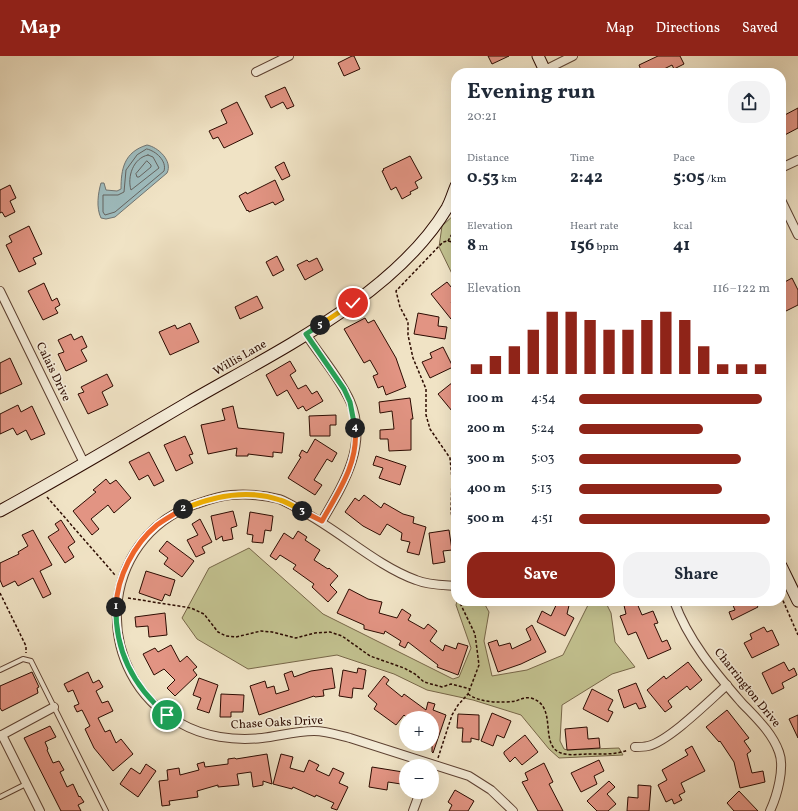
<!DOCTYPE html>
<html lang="en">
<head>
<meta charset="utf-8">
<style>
	:root { --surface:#fff; --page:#f2f2f3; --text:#1f2937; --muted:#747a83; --accent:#8f2418 }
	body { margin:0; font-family:Vollkorn,serif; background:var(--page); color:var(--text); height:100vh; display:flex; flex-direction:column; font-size:15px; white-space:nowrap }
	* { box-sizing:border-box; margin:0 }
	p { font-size:13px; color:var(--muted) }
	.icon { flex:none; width:22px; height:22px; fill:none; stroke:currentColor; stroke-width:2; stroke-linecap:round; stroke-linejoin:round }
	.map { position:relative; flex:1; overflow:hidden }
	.details { position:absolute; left:451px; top:12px; width:335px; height:538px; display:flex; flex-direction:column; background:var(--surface); border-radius:16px; box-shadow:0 4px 16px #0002 }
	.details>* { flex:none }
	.tools { position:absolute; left:399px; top:655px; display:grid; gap:8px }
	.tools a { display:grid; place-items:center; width:40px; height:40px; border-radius:50%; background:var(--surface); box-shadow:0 4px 16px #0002; font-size:20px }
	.pin { position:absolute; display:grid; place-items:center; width:34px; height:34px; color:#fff; margin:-17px; border:2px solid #fff; border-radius:50%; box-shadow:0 1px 4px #0007 }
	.km { position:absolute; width:20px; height:20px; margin:-10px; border-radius:50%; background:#222; color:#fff; font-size:11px; line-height:20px; text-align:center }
	.round { display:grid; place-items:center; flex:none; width:42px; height:42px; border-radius:16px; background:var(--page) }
	.overview { display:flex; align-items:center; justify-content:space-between; height:68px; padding:0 16px }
	h1 { font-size:22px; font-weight:700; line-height:30px }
	.stats { display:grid; grid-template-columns:repeat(3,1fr); gap:6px; height:68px; padding:4px 16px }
	.stats div { display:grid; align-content:center }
	.stats b { font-size:17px; font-weight:700 }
	.stats small { font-size:11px; font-weight:400 }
	.stats p { font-size:11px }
	.chart { height:112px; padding:8px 16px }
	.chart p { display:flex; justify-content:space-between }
	.chart svg { width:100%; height:72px; margin-top:4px; stroke:var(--accent); stroke-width:6 }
	.primary-button { display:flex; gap:8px; margin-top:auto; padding:8px 16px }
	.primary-button a { flex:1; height:46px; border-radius:16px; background:var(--accent); color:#fff; font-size:16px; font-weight:700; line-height:46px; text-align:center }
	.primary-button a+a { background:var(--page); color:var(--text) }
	ul { padding:0 16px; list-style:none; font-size:13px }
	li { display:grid; grid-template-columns:64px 48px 1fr; align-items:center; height:30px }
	li i { height:10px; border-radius:5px; background:var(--accent) }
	header { display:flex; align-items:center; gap:24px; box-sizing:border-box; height:56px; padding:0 20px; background:var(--accent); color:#fff }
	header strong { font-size:19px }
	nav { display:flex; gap:22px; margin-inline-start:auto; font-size:14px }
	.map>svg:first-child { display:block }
	.green { fill:#c2c18f; stroke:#776648 }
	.water { fill:#9ebcbe; stroke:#707572 }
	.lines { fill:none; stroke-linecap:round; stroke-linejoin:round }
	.shore { stroke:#656460; stroke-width:1 }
	.building { fill:#e29483; stroke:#2c0b01 }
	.lane-casing { stroke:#5d4132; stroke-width:6 }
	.street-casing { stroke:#5d4132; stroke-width:10 }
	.secondary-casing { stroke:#2c0b01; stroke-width:13 }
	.path { stroke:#2c0b01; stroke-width:1.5; stroke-dasharray:3 2; stroke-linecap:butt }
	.lane { stroke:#f5edd9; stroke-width:4 }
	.street { stroke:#f5edd9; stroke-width:8 }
	.secondary { stroke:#f5edd9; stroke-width:11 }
	.split-1-casing { stroke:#fff; stroke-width:8 }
	.split-2-casing { stroke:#fff; stroke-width:8 }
	.split-3-casing { stroke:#fff; stroke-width:8 }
	.split-4-casing { stroke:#fff; stroke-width:8 }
	.split-5-casing { stroke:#fff; stroke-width:8 }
	.split-6-casing { stroke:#fff; stroke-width:8 }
	.split-1 { stroke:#22a559; stroke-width:5 }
	.split-2 { stroke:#f0652b; stroke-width:5 }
	.split-3 { stroke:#f5b400; stroke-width:5 }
	.split-4 { stroke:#f0652b; stroke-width:5 }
	.split-5 { stroke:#22a559; stroke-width:5 }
	.split-6 { stroke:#f5b400; stroke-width:5 }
	.labels { text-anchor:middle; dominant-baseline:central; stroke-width:3.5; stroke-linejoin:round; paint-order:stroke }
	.street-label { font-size:12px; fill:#2c0b01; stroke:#f5edd9 }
</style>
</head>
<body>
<header>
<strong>Map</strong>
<nav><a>Map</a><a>Directions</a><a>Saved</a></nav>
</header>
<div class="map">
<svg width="798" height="755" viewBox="0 0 798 755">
	<rect width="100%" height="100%" fill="#f0e3c5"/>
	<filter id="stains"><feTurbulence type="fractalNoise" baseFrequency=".005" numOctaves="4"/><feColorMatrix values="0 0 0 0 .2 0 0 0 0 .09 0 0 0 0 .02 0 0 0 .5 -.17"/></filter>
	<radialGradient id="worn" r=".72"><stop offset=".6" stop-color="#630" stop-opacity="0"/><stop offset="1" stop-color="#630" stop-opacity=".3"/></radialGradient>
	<!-- green -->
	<g class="green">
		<path d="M456 157V226L439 191 442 170Z"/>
		<path d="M249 492 323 558 453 623 459 621 471 592 456 549 457 545H483L489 556 484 585 492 620 527 614 563 599 590 545H605L611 557 615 586 635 611 612 618 562 649 560 685 564 693 567 694 619 692 623 699 559 702 549 693 521 659 473 644 427 634 394 618 337 599 248 613 197 583 182 562 209 512Z"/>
	</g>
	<!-- water -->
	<path class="water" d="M147 89C158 91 173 105 167 117L115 161 106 163 101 162C96 152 98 137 101 127H104L106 134 117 135 121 133C121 113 124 96 147 89Z"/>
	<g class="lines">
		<!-- shore -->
		<g class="shore">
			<path d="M147 93C156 95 167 105 164 115L115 156 105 159 103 156V139H118L124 136 126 114 137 99Z"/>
			<path d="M148 99 153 101 159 112 131 134C127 121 133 102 148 99Z"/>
			<path d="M147 105 151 109V111L139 121H137L136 118Z"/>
		</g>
	</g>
	<!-- building -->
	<g class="building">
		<path d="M352 0H354L360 13 344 20 338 7Z"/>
		<path d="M488 0H509L492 8Z"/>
		<path d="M658 0H680L684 8 674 13 672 9 656 17H642L639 9Z"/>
		<path d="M285 31 294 50 287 53 283 46 271 52 265 40Z"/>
		<path d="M237 46 253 78 224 92 218 81 213 83 209 75 227 67 221 54Z"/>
		<path d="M798 52V72L781 81V61Z"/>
		<path d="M410 100 422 122 415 126 418 132 410 136 411 138 402 143 396 131 391 134 382 115 384 114 383 113Z"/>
		<path d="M284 106 290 120 282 124 275 111Z"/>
		<path d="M275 124 284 144 275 149 273 146 249 156 248 154 247 155 239 140 246 136 247 138Z"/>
		<path d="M10 129 16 142 10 145 15 156 5 161 2 156 0 157V134Z"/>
		<path d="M29 170 42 198 33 202 36 208 19 216 6 189 12 186 9 180Z"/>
		<path d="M277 200 284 214 273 220 266 206Z"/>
		<path d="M317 202 323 214 305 224 297 209 307 204 309 206Z"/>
		<path d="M792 222 798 234V249L784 256 781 249V228Z"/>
		<path d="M447 226 456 237V242L451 246 456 253V259L451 263 431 238Z"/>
		<path d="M44 227 52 245 57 242 60 249 55 252 58 257 43 264 28 235Z"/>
		<path d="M257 240 263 252 240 263 235 251Z"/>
		<path d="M418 257 439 261 438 270 447 271 445 283 414 278Z"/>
		<path d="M365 262 368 267 374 264 396 302 406 331 386 339 383 330 378 332 373 320 378 318 370 304 364 307 344 273Z"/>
		<path d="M190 267 199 286 170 299 159 276 175 269 177 273Z"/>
		<path d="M71 278 74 284 82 280 87 291 81 294 87 305 66 315 58 298 64 296 58 284Z"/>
		<path d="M443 291 453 311 430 322 422 306 432 302 430 297Z"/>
		<path d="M10 302 22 328 0 338V307Z"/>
		<path d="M290 305 296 315 290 319 298 333 306 329 312 338 317 335 323 345 306 355 303 350 298 353 287 334 277 340 266 319Z"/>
		<path d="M107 318 113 330 102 336 108 349 88 358 78 338 84 336 81 331Z"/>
		<path d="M453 326 456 330V352L452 355 438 338Z"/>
		<path d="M410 342 413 363H411V394L389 395 388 383H380V374L394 373 392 355 380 357 379 346Z"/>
		<path d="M18 349 21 356 32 350 45 378 31 384 26 374 17 379 13 372 0 378V358Z"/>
		<path d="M233 350 238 372 284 377 282 397 273 396V401L248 398V400H236L237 392 208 398 201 369 225 364 222 353Z"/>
		<path d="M336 359V369H330V380H310L309 360Z"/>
		<path d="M185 380 193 398 189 399 193 407 176 415 164 389Z"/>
		<path d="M315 383 337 397 332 406 327 403 314 424 322 429 315 439 288 422 301 401 299 400 302 394 307 397Z"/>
		<path d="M149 396 164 425 154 430 148 419 139 424 129 406Z"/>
		<path d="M376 400 406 410 400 429 379 422 383 412 373 409Z"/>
		<path d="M106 423 110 428 116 424 131 442 114 457 108 449 91 463 99 473 92 479 73 455 96 436 93 434Z"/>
		<path d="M364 439 381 452 384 447 403 458 414 461 413 467 426 471 419 499 407 496 410 486 401 484 402 477 387 468 380 479 363 470 345 456 355 442 359 445Z"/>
		<path d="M233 455 237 470 231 472 233 483 223 485 222 480 216 484 211 460Z"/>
		<path d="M250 456 273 460 271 475 265 474 263 487 252 486 253 479 247 478Z"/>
		<path d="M200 463 212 486 202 491 205 497 196 501 187 484 198 479 192 468Z"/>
		<path d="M61 464 75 486 68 491 74 501 65 507 48 481 59 474 55 468Z"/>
		<path d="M33 474 52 509 40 515 51 538 43 542 33 522 18 530 15 525 3 531 0 524V507L19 498 18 496 28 490 22 479Z"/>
		<path d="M449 474 452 494 443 495 445 506 433 508 429 477Z"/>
		<path d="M298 475 307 481 305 484 320 494 314 504 328 513 329 512 338 520 330 529 337 536 328 546 312 531 314 528 293 513 296 509 280 499 276 504 270 500 284 477 293 483Z"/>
		<path d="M167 485 194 505 182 521 164 508 168 502 159 495Z"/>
		<path d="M146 515 175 524 170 540 165 538 162 545 139 537Z"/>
		<path d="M349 533 368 543 382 546 379 557 397 562 402 553 411 559 408 564 424 573 428 568 437 575 430 585 443 595 445 589 456 593 458 587 468 590 458 619 437 611 438 609 408 586 405 592 399 589 401 585 385 575 384 578 364 573V569L337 557Z"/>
		<path d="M558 545H570L567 558 574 562 565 580 537 566 542 555 551 560Z"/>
		<path d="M623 545H636L642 559 653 555 658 567 654 568 662 586 667 584 671 593 648 603 636 576 628 579 620 560 626 558Z"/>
		<path d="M731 545H754L758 551 732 564 729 556 735 554Z"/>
		<path d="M165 557 167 579 149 581 148 570 136 571 135 561Z"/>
		<path d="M532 569 546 596 521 608 498 616 488 587 497 584 499 590 510 587 512 593 531 584 526 573Z"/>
		<path d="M764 571 767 576 772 574 779 589 752 602 744 587 752 583 750 578Z"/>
		<path d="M171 589 180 606 187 600 197 611 193 614 197 619 175 640 167 632 175 624 164 613 154 619 143 598 155 592 158 596Z"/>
		<path d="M688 606 702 624 690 634 687 630 668 645 672 651 665 656 647 634 664 620 666 623Z"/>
		<path d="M784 606 789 615 794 612 797 619 782 627 784 632 772 638 762 617Z"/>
		<path d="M332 612 335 632 323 634 324 640 315 641 314 640 259 659 250 630 265 625 267 632 274 630 276 638 289 634 284 618 292 615 294 621 311 615Z"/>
		<path d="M358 612 366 614 363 633 353 632 352 642 339 640 343 614 357 617Z"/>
		<path d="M32 616 39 631 37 632 38 637 2 655 0 652V630Z"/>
		<path d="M88 616 93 627 99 624 103 631 96 635 102 647 108 645 113 655 98 662 105 676 110 674 116 687 121 683 133 698 113 715 94 692 85 673 90 670 82 654 77 656 74 650 79 648 73 634 68 636 64 628Z"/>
		<path d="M384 620 389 624 386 628 402 641 404 638 426 654 428 646 435 648 433 654 446 659 433 697 432 696V662H407L404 659 396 669 374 653 377 648 368 640Z"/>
		<path d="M199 622 218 629 209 657 197 653 201 642 193 639Z"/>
		<path d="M636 627 646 651 639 653 636 647 624 652 618 634Z"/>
		<path d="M592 633 613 644 608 654 613 656 608 666 583 653Z"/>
		<path d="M221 638 244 639 243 656H231V661H220Z"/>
		<path d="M727 654 749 682 744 685 751 695 747 698 752 717 763 715 765 726 740 732 734 706 720 685 719 686 706 671Z"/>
		<path d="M492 657 511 665 504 682 497 679 493 690 481 685Z"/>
		<path d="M458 658 479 659V684L471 682V686H462L463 672H457Z"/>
		<path d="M798 659V682L789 663Z"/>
		<path d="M50 670 56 681 45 686 48 693 47 694 53 707 59 705 64 714 60 716 67 731 73 728 79 741 80 740 84 746 78 749 81 755H61L24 682Z"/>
		<path d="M587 671 588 683 599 682 600 692 567 694 565 673Z"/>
		<path d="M525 679 538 696 522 709 515 701 510 706 504 698V696Z"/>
		<path d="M692 690 705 715 681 727 685 736 679 739 682 744 674 748 672 743 666 746 658 729 667 724 662 714 688 699 685 694Z"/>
		<path d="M267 698 272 728 263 725V729L253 731 251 716 237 718 239 729 218 731V729L197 735 198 741 169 745 170 749 162 750 159 725 168 724 167 714 179 712 180 719 199 714 197 708 204 706 205 711 228 708V703L235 702 236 703Z"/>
		<path d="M281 698 293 701 290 712 304 716 309 704 319 709 316 714 329 720 333 712 344 717 339 727 348 731 337 754 331 752 334 747 316 739 315 741 293 731 292 733 273 728Z"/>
		<path d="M599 704 604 715 594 720 597 728 581 736 571 717Z"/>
		<path d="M544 707 553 726 549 728 563 755H538L522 726 528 724 525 717Z"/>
		<path d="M146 708 156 715 138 741 120 728 131 712 140 718Z"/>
		<path d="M372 711 403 716 401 728 388 726 387 734 369 731Z"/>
		<path d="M609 725 615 731 607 738 616 748 608 755H597L587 745Z"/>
		<path d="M638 729 651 730 649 755H627L628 741 638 742Z"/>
		<path d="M455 734 474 745 468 755H449L452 749 448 746Z"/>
		<path d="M739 735 758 755H734L727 747Z"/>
	</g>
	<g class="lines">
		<defs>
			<g id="lane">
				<path d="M0 614 23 603 31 605 106 755"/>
				<path d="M0 741 26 728"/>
			</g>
			<g id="street">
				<path d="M545 14 573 0"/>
				<path d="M256 16 289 0"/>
				<path d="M781 112 798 104"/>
				<path d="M781 144 798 179"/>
				<path d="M0 235 84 407"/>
				<path d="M306 278C320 300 339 321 350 345 369 388 343 429 322 465"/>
				<path d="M456 530C443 529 428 529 416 524 377 510 340 475 302 455 295 451 287 446 279 443 264 439 247 438 231 439 219 440 208 444 196 448 97 482 90 618 180 667 204 681 235 685 262 682 279 680 296 675 314 675 326 675 338 679 350 682L469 720 491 734 513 755"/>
				<path d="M674 545C688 584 714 615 741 646 755 661 772 676 779 696 785 712 777 740 770 755"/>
				<path d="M2 679 40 755"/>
				<path d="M0 680 54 651"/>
				<path d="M635 691C639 691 644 691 648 690 669 685 709 645 727 629"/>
				<path d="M413 755 420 736"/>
			</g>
			<g id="secondary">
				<path d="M538 0 546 17"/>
				<path d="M0 455C64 420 126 383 189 346 275 296 394 240 447 152 451 145 453 137 456 130"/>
				<path d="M781 510 798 545"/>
			</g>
		</defs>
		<!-- lane casing -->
		<use href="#lane" class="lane-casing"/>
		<!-- street casing -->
		<use href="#street" class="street-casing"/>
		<!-- secondary casing -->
		<use href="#secondary" class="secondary-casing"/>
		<!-- path -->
		<g class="path">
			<path d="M448 185 456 171"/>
			<path d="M456 187 448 185 443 186 396 235 400 251 408 266V279L413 302 426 333V359L430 373 450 402 452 423 451 455 456 488"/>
			<path d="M47 441 115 519"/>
			<path d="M0 537 26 590V597"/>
			<path d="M781 540 798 579"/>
			<path d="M128 542 191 552 204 558 218 576 226 580 236 581 261 575 272 576 296 582 315 577 330 576 342 580 370 600 404 612 415 618 424 626 442 631 451 628 470 633"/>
			<path d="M468 638C480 647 502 647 516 645 521 643 525 641 531 642 559 650 538 689 561 697 569 700 580 698 589 698 602 698 615 699 628 694"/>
			<path d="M438 702 452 659 458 649 468 638 479 609 475 578 459 545"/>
		</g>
		<!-- lane -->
		<use href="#lane" class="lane"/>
		<!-- street -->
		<use href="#street" class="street"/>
		<!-- secondary -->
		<use href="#secondary" class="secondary"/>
	</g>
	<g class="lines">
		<defs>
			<path id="split-1" d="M116 551C115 595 134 631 167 659"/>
			<path id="split-2" d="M116 551C117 521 134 488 157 469 165 463 174 458 183 453"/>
			<path id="split-3" d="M183 453C213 440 248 433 280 444 287 446 295 451 302 455"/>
			<path id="split-4" d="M302 455 322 465C338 436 359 407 355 372"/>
			<path id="split-5" d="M320 269 306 278 344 333 350 346 355 372"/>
			<path id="split-6" d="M320 269 353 247"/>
		</defs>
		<!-- split-1 casing -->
		<use href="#split-1" class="split-1-casing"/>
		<!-- split-2 casing -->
		<use href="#split-2" class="split-2-casing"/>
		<!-- split-3 casing -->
		<use href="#split-3" class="split-3-casing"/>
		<!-- split-4 casing -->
		<use href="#split-4" class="split-4-casing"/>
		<!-- split-5 casing -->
		<use href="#split-5" class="split-5-casing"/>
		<!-- split-6 casing -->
		<use href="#split-6" class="split-6-casing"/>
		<!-- split-1 -->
		<use href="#split-1" class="split-1"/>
		<!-- split-2 -->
		<use href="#split-2" class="split-2"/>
		<!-- split-3 -->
		<use href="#split-3" class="split-3"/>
		<!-- split-4 -->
		<use href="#split-4" class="split-4"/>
		<!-- split-5 -->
		<use href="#split-5" class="split-5"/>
		<!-- split-6 -->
		<use href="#split-6" class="split-6"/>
	</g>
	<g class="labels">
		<!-- street labels -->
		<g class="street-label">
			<text transform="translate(240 302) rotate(-30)">Willis Lane</text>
			<text transform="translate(53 316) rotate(64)">Calais Drive</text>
			<text transform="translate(747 632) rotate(51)">Charrington Drive</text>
			<text transform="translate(277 667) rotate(-3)">Chase Oaks Drive</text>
		</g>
	</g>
	<rect width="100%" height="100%" filter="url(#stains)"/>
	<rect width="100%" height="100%" fill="url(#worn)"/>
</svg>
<div class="tools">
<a>+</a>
<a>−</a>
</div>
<div class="pin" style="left:167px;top:659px;background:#1e9e55"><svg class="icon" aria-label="arrive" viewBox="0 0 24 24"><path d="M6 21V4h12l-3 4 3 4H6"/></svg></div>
<div class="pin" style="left:353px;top:247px;background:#d93025"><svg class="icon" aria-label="check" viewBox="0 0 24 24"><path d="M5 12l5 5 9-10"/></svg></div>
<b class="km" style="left:116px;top:551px">1</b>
<b class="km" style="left:183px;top:453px">2</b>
<b class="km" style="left:302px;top:455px">3</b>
<b class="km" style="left:355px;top:372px">4</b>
<b class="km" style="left:320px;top:269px">5</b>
<section class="details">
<div class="overview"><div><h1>Evening run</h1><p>20:21</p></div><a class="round"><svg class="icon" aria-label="share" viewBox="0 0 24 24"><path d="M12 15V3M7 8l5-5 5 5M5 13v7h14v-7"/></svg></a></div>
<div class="stats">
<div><p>Distance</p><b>0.53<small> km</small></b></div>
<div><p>Time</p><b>2:42</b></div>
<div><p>Pace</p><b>5:05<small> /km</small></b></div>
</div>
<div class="stats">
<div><p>Elevation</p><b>8<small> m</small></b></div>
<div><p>Heart rate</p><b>156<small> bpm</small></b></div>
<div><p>kcal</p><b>41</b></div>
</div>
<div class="chart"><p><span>Elevation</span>116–122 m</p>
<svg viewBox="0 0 160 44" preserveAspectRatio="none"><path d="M5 44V38M15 44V33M25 44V27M35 44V17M45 44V6M55 44V6M65 44V11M75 44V17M85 44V17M95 44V11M105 44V6M115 44V11M125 44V27M135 44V38M145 44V38M155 44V38"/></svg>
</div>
<ul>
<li><b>100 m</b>4:54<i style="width:96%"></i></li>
<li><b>200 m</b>5:24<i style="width:65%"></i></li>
<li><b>300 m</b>5:03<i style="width:85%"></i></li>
<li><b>400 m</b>5:13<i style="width:75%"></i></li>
<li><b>500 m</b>4:51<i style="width:100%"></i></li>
</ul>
<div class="primary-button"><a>Save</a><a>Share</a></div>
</section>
</div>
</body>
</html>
